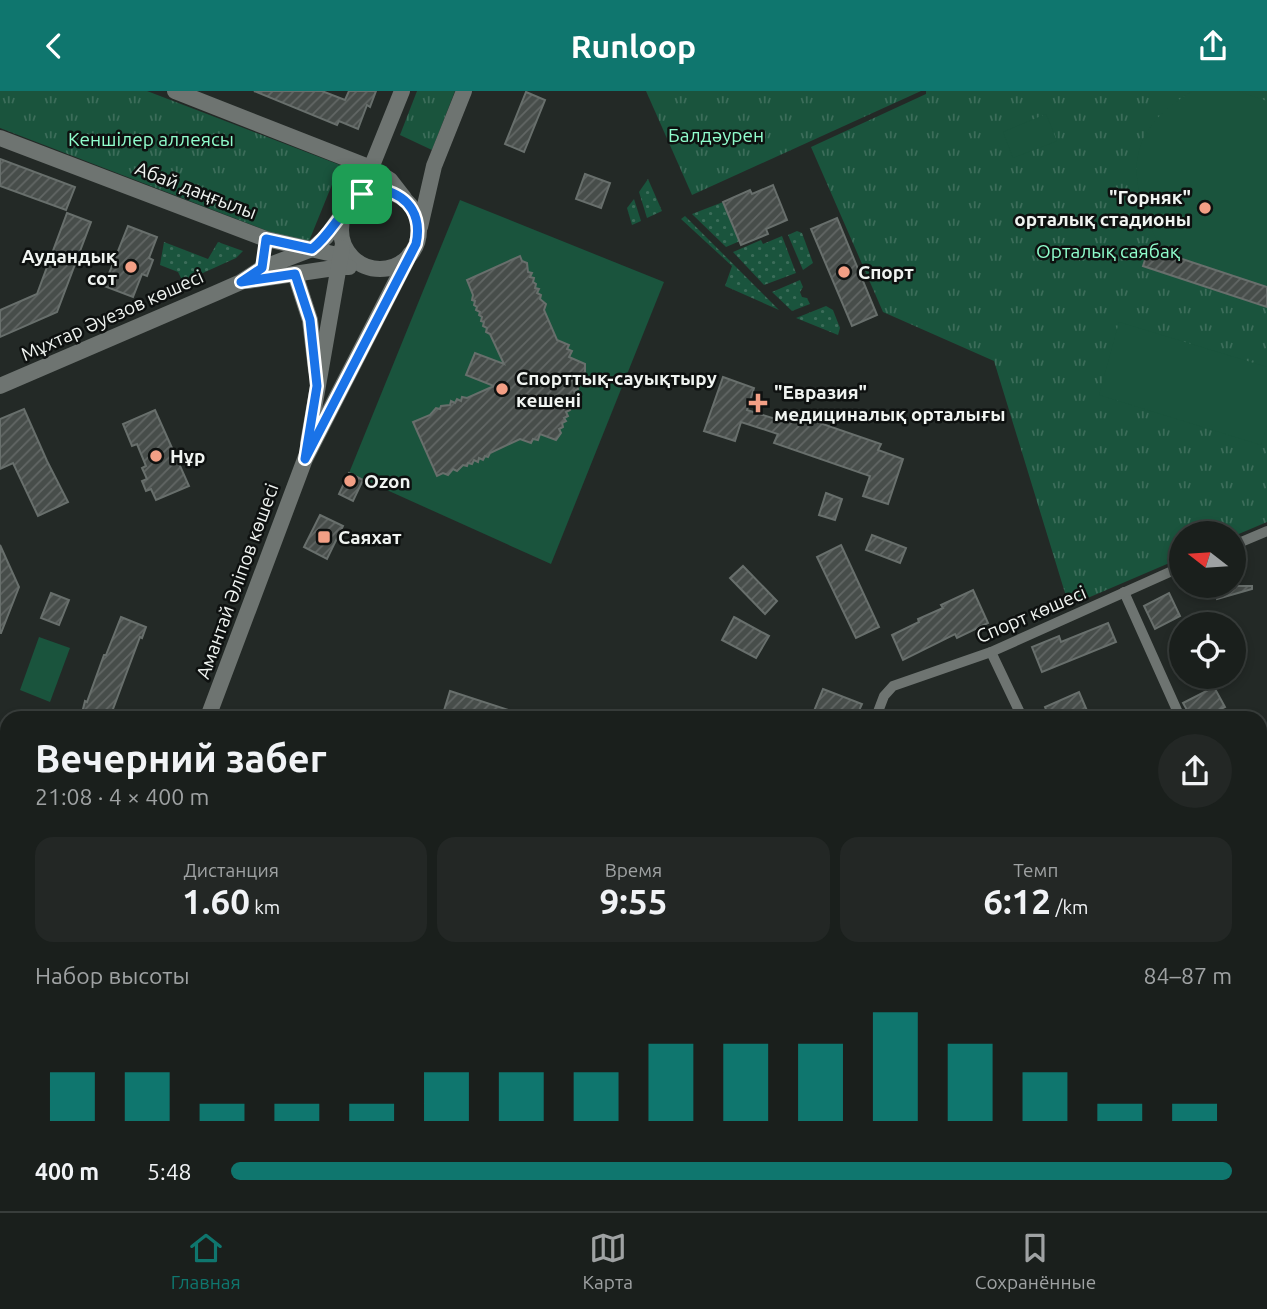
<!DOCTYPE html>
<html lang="ru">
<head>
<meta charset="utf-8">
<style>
	:root { --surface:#1a1f1c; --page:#232725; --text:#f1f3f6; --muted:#9fa2a3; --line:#383d3b; --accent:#0f766e }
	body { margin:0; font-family:Ubuntu,sans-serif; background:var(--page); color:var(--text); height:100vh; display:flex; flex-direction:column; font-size:26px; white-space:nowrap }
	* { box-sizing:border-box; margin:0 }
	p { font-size:23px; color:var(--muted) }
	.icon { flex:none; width:38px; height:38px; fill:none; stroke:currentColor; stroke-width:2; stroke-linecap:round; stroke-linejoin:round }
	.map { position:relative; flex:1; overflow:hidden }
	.details { position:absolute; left:0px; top:620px; width:1267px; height:500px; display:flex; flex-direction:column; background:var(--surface); border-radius:21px 21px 0 0; box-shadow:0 4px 10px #0003,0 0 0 2px var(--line) }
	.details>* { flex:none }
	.needle { width:46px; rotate:287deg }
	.buttons { position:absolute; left:1169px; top:430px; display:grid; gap:14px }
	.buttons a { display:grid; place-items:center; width:77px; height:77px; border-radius:50%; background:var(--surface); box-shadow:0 4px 10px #0003,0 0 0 2px var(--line); font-size:35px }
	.pin { position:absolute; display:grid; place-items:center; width:60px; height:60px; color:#fff; margin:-30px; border-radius:14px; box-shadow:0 4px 10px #0006 }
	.round { display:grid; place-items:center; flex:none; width:74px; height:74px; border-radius:37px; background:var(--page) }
	.head { display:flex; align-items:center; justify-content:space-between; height:119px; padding:0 35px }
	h1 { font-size:38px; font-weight:700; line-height:52px }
	.stats { display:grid; grid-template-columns:repeat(3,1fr); gap:10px; height:119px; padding:7px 35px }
	.stats div { display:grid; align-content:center; border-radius:18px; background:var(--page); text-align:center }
	.stats b { font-size:35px; font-weight:700 }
	.stats small { font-size:19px; font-weight:400 }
	.stats p { font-size:19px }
	.chart { height:196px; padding:14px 35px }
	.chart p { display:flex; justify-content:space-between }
	.chart svg { width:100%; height:126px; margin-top:7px; stroke:var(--accent); stroke-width:6 }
	ul { padding:0 35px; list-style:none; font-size:23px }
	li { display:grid; grid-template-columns:112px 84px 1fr; align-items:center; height:52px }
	li i { height:18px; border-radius:9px; background:var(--accent) }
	header { display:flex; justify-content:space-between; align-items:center; height:91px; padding:0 35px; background:var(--accent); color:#fff; font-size:32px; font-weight:700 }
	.tab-bar { display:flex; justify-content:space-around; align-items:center; height:98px; border-top:2px solid var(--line); background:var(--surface); font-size:19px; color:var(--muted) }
	.tab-bar a { display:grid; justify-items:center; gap:4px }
	.tab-bar .on { color:var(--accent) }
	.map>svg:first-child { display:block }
	.grass { fill:url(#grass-dots) }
	.park { fill:url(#park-tufts) }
	.pitch { fill:#1a543d }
	.building { fill:url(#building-hatch); stroke:#686f6c; stroke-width:2 }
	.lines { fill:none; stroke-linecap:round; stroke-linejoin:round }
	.street { stroke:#6e7471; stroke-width:10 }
	.secondary { stroke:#6e7471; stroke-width:16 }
	.route-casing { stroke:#fff; stroke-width:14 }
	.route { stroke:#1a73e8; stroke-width:9 }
	.poi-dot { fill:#f39f85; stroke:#0e1110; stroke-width:2.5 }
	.labels { text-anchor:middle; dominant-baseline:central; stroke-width:5; stroke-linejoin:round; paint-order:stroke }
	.park-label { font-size:19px; fill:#90fecd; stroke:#0e1110 }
	.street-label { font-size:19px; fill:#f0f4f1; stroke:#0e1110 }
	.poi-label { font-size:19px; font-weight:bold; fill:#f0f4f1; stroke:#0e1110; text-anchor:start }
</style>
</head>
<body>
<header><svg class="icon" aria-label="back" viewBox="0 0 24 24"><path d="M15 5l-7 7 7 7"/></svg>Runloop<svg class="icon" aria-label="share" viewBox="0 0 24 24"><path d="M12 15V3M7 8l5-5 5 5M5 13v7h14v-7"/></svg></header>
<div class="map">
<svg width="1267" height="1120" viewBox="0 0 1267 1120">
	<defs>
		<pattern id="grass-dots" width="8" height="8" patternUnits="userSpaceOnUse" patternTransform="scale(1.75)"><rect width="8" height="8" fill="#1a543d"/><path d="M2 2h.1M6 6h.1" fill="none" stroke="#3c6d5a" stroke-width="1.8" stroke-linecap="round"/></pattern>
		<pattern id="park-tufts" width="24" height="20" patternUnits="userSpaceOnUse" patternTransform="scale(1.75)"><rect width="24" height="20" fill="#1a543d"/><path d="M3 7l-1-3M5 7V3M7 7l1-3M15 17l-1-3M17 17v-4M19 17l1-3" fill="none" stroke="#3c6d5a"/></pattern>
		<pattern id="building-hatch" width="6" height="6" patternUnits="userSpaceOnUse" patternTransform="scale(1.75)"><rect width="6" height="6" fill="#474d4a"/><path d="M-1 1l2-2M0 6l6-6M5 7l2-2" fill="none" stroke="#626765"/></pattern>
	</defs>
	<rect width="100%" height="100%" fill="#232926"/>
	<!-- grass -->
	<g class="grass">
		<path d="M648 88 662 120 647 127 639 101Z"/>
		<path d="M634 108 641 130 632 134 627 117Z"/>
		<path d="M723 111 740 150 726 156 692 123Z"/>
		<path d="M685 125 779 219 725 195 732 175 681 128Z"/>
		<path d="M797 140 802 142 813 172 803 179 788 144Z"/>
		<path d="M782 145 796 182 764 194 733 161 761 149 763 153Z"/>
		<path d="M164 151 208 168 218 151 243 160 236 167 183 191 178 181 160 174Z"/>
		<path d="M800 189 803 196 800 201 802 206 807 207 810 213 792 220 772 201Z"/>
		<path d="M826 215 833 219 840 237 838 244 796 227Z"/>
	</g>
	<!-- park -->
	<g class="park">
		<path d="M0 0H147L340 74 307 155 0 37Z"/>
		<path d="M417 0H455L432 59 400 44Z"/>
		<path d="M646 0H921L692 104Z"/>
		<path d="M926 0H1267V431L1234 445V443H1181V467L1069 515 994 270 883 221 811 56 926 3Z"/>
	</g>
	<!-- pitch -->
	<g class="pitch">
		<path d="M1193 0H1237L1267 10V216L1143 175 1152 149 1157 150C1126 85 1125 39 1193 0Z"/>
		<path d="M1046 23 1057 50 1013 67 1003 41Z"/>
		<path d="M460 109 664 191 551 473 349 382Z"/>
		<path d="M1119 231 1267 276V334L1261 354 1099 304Z"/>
		<path d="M39 546 70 557 50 611 20 599Z"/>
	</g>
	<!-- building -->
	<g class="building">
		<path d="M254 0H322L345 9 349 0H376L370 16 367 14 358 38 339 30 337 34Z"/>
		<path d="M526 1 545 9 524 61 505 53Z"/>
		<path d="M0 68 75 96 66 119 0 95Z"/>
		<path d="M585 83 610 92 601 117 576 108Z"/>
		<path d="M773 94 787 129 766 138 768 143 741 154 723 111 750 99 752 103Z"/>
		<path d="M67 122 91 131 57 221 0 246V219L37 203Z"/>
		<path d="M837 127 877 224 852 235 811 138Z"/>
		<path d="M128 135 157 146 149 167 153 169 147 185 142 183 133 206 104 195Z"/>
		<path d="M1149 157 1267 196V216L1143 175Z"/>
		<path d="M520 165 522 170 527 172 528 181 532 182 530 186 534 187 533 191 536 193 535 197 539 198 537 202 541 204 540 208 546 213 544 219 557 249 569 254 567 258 572 260 569 266 585 273V281L581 283 583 287 579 289 581 292 577 294 578 298 574 300 576 304 573 305 569 316 570 319 566 321 568 325 564 327 566 330 562 332 563 336 559 338 561 342 556 349 540 343 538 349 533 348 531 352 520 348 490 362 488 366 485 365 483 369 479 367 478 371 474 369 472 373 468 372 467 375 463 374 457 380 453 378 448 384 443 382 437 385 413 331 430 324 436 317 440 318 441 315 450 314 451 310 455 312 457 308 461 310 462 306 467 307 494 295 466 284 475 262 504 273 490 243 486 241 487 237 483 235 484 231 481 230 482 226 479 224 480 221 476 219 477 216 474 214 475 210 472 209 473 204 467 189Z"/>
		<path d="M723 286 754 297 747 319 782 330 785 320 881 353 878 359 903 368 888 413 863 405 870 385 774 352 778 343 741 331 735 350 704 340Z"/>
		<path d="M24 318 47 370 68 411 38 425 13 372 0 378V328Z"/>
		<path d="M155 319 189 395 156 409 151 398 146 400 142 390 147 388 142 377 146 375 137 353 132 355 123 333Z"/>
		<path d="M349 382 363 389 353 410 339 403Z"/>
		<path d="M826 402 842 408 835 429 819 424Z"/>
		<path d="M320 424 343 435 327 468 304 456Z"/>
		<path d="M872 444 906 457 900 472 866 459Z"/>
		<path d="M0 454 19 496 1 542H0Z"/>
		<path d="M841 454 879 536 856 547 817 466Z"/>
		<path d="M743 475 777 510 765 523 730 487Z"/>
		<path d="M1213 495H1252V498L1217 508Z"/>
		<path d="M973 499 988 532 957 547 955 543 903 569 892 544 919 531 918 528 943 517 941 514Z"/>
		<path d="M51 502 69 509 59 534 41 527Z"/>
		<path d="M1169 502 1180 525 1155 538 1144 515Z"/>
		<path d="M121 526 146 536 142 547 140 546 110 626H81L85 610 87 611 104 564H106Z"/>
		<path d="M734 526 769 545 756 567 722 549Z"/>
		<path d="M1108 532 1116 551 1042 581 1032 556 1059 545 1061 551Z"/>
		<path d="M1214 596 1225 616 1204 626H1191L1183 612Z"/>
		<path d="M823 598 862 613 856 626H830L814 620Z"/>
		<path d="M450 600 524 624V626H442Z"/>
		<path d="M1079 601 1088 622 1079 626H1049L1045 616Z"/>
	</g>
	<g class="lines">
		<!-- street -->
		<g class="street">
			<path d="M1234 454 1267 440"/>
			<path d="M1124 501 1180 626"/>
			<path d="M991 561 1022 626"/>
			<path d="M876 626 884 605 893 595 991 561 1181 476"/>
			<path d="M1260 710 1267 707"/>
			<path d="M0 756 7 757"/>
			<path d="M1260 812 1267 829"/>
			<path d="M1260 881 1267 878"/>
			<path d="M1260 1073 1267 1070"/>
			<path d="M809 1113 819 1120"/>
			<path d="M846 1113 849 1120"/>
			<path d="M991 1113 993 1120"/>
			<path d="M103 1120 105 1113"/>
			<path d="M322 1120 326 1113"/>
			<path d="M523 1120 527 1113"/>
			<path d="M726 1120 729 1113"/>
			<path d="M1140 1120 1160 1113"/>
		</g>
		<!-- secondary -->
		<g class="secondary">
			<path d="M175 0 371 77 390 89 404 107"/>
			<path d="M0 47 266 148 342 165"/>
			<circle cx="380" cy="139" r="39"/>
			<path d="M354 108 371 77 402 0"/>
			<path d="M420 136 434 75 464 0"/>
			<path d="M295 183 310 229 316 279"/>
			<path d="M247 190 341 176H349"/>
			<path d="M0 295 216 202 241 191 262 177 312 158 326 146 345 119"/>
			<path d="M308 352 342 157"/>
			<path d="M208 626 305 368 410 163"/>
			<path d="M0 1089 7 1071"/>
		</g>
	</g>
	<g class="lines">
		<defs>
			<path id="route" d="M384 99C410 106 422 126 416 153L305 368 317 295 310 229 295 183 241 191 262 177 266 148 312 158C340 136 344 102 384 99Z"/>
		</defs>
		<!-- route casing -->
		<use href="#route" class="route-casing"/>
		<!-- route -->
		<use href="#route" class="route"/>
	</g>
	<!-- markers -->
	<g class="poi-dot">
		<circle cx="1205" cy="117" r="7"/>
		<circle cx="131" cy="176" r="7"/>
		<circle cx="844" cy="181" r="7"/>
		<circle cx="502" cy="298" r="7"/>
		<path d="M754.5 301.5h7v7h7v7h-7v7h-7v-7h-7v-7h7z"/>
		<circle cx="156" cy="365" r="7"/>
		<circle cx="350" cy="390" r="7"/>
		<rect x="317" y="439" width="14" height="14" rx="3.5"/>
	</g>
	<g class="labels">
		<!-- park labels -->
		<g class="park-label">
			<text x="716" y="44">Балдәурен</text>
			<text x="151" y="48">Кеншілер аллеясы</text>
			<text x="1108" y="160">Орталық саябақ</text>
		</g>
		<!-- street labels -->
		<g class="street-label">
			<text transform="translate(196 99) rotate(21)">Абай даңғылы</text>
			<text transform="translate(112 224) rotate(-24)">Мұхтар Әуезов көшесі</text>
			<text transform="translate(237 490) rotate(-70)">Амантай Әліпов көшесі</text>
			<text transform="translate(1031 523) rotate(-23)">Спорт көшесі</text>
		</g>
		<!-- poi labels -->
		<g class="poi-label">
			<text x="1191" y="106" text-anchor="end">"Горняк"<tspan x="1191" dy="22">орталық стадионы</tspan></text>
			<text x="117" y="165" text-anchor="end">Аудандық<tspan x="117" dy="22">сот</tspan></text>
			<text x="858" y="181">Спорт</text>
			<text x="516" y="287">Спорттық-сауықтыру<tspan x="516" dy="22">кешені</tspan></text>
			<text x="774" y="301">"Евразия"<tspan x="774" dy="22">медициналық орталығы</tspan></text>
			<text x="170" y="365">Нұр</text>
			<text x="364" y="390">Ozon</text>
			<text x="338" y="446">Саяхат</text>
		</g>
	</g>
</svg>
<div class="buttons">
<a><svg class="needle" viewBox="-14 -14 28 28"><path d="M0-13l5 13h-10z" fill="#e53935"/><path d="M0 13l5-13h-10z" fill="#9fa2a3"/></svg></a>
<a><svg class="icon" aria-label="locate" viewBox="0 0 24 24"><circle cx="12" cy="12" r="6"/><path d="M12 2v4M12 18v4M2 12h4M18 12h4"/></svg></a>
</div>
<div class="pin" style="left:362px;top:103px;background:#1e9e55"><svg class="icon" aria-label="arrive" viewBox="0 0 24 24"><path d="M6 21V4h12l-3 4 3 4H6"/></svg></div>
<section class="details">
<div class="head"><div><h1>Вечерний забег</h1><p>21:08 · 4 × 400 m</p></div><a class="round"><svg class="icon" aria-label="share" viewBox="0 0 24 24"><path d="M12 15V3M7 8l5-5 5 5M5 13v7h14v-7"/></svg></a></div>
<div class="stats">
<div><p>Дистанция</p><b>1.60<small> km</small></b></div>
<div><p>Время</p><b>9:55</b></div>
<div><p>Темп</p><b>6:12<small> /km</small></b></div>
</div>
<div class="chart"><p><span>Набор высоты</span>84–87 m</p>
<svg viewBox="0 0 160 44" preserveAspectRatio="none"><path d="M5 44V27M15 44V27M25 44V38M35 44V38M45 44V38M55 44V27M65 44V27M75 44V27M85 44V17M95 44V17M105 44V17M115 44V6M125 44V17M135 44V27M145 44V38M155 44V38"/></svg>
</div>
<ul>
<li><b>400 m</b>5:48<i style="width:100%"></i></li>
</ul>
</section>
</div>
<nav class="tab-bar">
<a class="on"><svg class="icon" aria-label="home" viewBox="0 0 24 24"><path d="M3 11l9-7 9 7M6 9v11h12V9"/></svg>Главная</a>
<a><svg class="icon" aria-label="map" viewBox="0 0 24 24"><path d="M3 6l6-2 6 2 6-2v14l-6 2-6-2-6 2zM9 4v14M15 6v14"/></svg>Карта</a>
<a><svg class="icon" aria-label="saved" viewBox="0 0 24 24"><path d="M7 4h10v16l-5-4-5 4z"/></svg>Сохранённые</a>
</nav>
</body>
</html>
